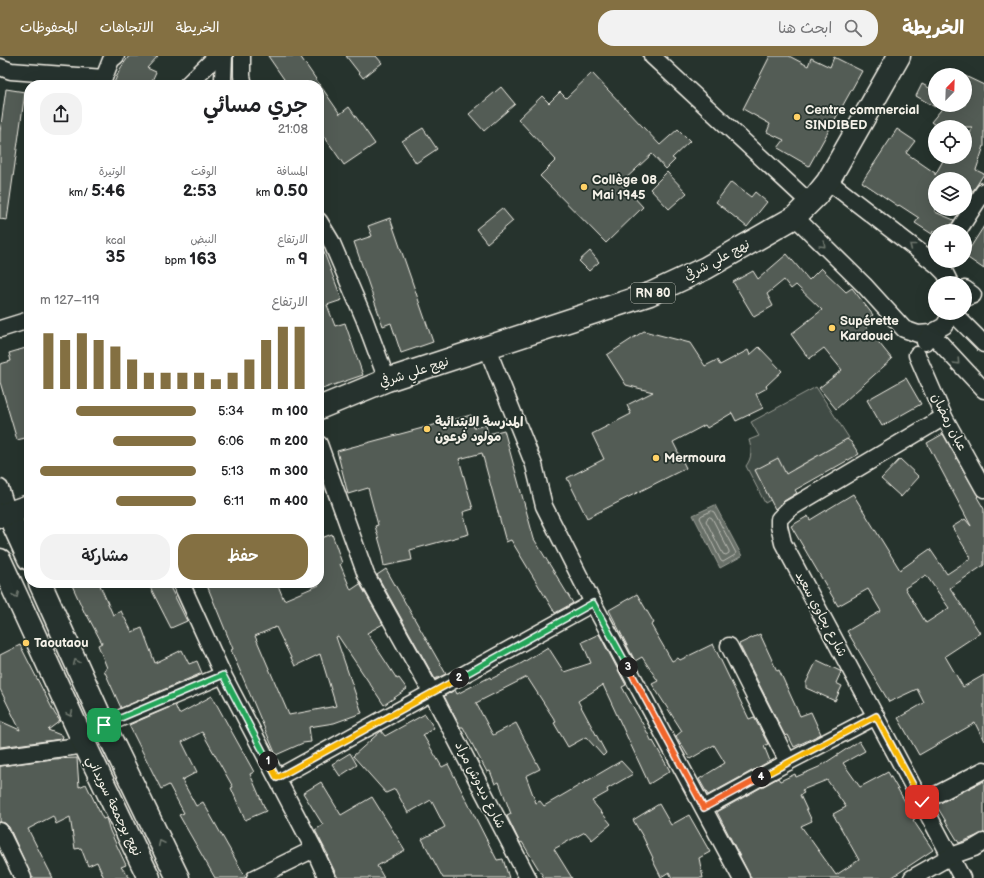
<!DOCTYPE html>
<html lang="ar">
<head>
<meta charset="utf-8">
<style>
	:root { --surface:#fff; --page:#f2f2f2; --text:#202124; --muted:#757577; --accent:#847042 }
	body { margin:0; font-family:"Balsamiq Sans","Playpen Sans Arabic",sans-serif; background:var(--page); color:var(--text); direction:rtl; height:100vh; display:flex; flex-direction:column; font-size:15px; white-space:nowrap }
	* { box-sizing:border-box; margin:0 }
	p { font-size:13px; color:var(--muted) }
	.icon { flex:none; width:22px; height:22px; fill:none; stroke:currentColor; stroke-width:2; stroke-linecap:round; stroke-linejoin:round }
	.map { position:relative; flex:1; overflow:hidden; direction:ltr }
	.panel { position:absolute; left:24px; top:24px; width:300px; height:508px; display:flex; flex-direction:column; background:var(--surface); border-radius:16px; box-shadow:0 4px 16px #0002; direction:rtl }
	.panel>* { flex:none }
	.needle { width:26px; rotate:23deg }
	.tools { position:absolute; left:928px; top:12px; display:grid; gap:8px }
	.tools a { display:grid; place-items:center; width:44px; height:44px; border-radius:50%; background:var(--surface); box-shadow:0 4px 16px #0002; font-size:20px }
	.pin { position:absolute; display:grid; place-items:center; width:34px; height:34px; color:#fff; margin:-17px; border-radius:8px; box-shadow:0 2px 6px #0006 }
	.km { position:absolute; width:20px; height:20px; margin:-10px; border-radius:50%; background:#222; color:#fff; font-size:11px; line-height:20px; text-align:center }
	.round { display:grid; place-items:center; flex:none; width:42px; height:42px; border-radius:16px; background:var(--page) }
	.overview { display:flex; align-items:center; justify-content:space-between; height:68px; padding:0 16px }
	h1 { font-size:22px; font-weight:600; line-height:30px }
	.metrics { display:grid; grid-template-columns:repeat(3,1fr); gap:6px; height:68px; padding:4px 16px }
	.metrics div { display:grid; align-content:center }
	.metrics b { font-size:17px; font-weight:600 }
	.metrics small { font-size:11px; font-weight:400 }
	.metrics p { font-size:11px }
	.chart { height:112px; padding:8px 16px }
	.chart p { display:flex; justify-content:space-between }
	.chart svg { width:100%; height:72px; margin-top:4px; stroke:var(--accent); stroke-width:6 }
	.cta { display:flex; gap:8px; margin-top:auto; padding:8px 16px }
	.cta a { flex:1; height:46px; border-radius:16px; background:var(--accent); color:#fff; font-size:16px; font-weight:600; line-height:46px; text-align:center }
	.cta a+a { background:var(--page); color:var(--text) }
	ul { padding:0 16px; list-style:none; font-size:13px }
	li { display:grid; grid-template-columns:64px 48px 1fr; align-items:center; height:30px }
	li i { height:10px; border-radius:5px; background:var(--accent) }
	header { display:flex; align-items:center; gap:24px; box-sizing:border-box; height:56px; padding:0 20px; background:var(--accent); color:#fff }
	header strong { font-size:19px }
	nav { display:flex; gap:22px; margin-inline-start:auto; font-size:14px }
	.search { width:280px; height:36px; background:var(--page); display:flex; align-items:center; gap:10px; box-sizing:border-box; padding:0 14px; border-radius:16px; color:var(--muted); font-size:15px }
	.map>svg:first-child { display:block }
	.green { fill:#414b45; stroke:#9a9e96 }
	.water { fill:#676f68; stroke:#9fa39b }
	.lines { fill:none; stroke-linecap:round; stroke-linejoin:round }
	.shore { stroke:#bcbdb5; stroke-width:1 }
	.building { fill:#525c55; stroke:#f4f1e8; fill-rule:evenodd }
	.street-casing { stroke:#f4f1e8; stroke-width:19 }
	.primary-casing { stroke:#f4f1e8; stroke-width:25 }
	.street { stroke:#26332d; stroke-width:16 }
	.primary { stroke:#26332d; stroke-width:22 }
	.oneway { stroke:#6e766e }
	.split-1-casing { stroke:#fff; stroke-width:8 }
	.split-2-casing { stroke:#fff; stroke-width:8 }
	.split-3-casing { stroke:#fff; stroke-width:8 }
	.split-4-casing { stroke:#fff; stroke-width:8 }
	.split-5-casing { stroke:#fff; stroke-width:8 }
	.split-1 { stroke:#22a559; stroke-width:5 }
	.split-2 { stroke:#f5b400; stroke-width:5 }
	.split-3 { stroke:#22a559; stroke-width:5 }
	.split-4 { stroke:#f0652b; stroke-width:5 }
	.split-5 { stroke:#f5b400; stroke-width:5 }
	.poi-dot { fill:#ffd166; stroke:#26332d; stroke-width:1.5 }
	.labels { text-anchor:middle; dominant-baseline:central; stroke-width:3.5; stroke-linejoin:round; paint-order:stroke }
	.shield { fill:#26332d; stroke:#b6b8b0; stroke-width:1 }
	.shield-label { font-size:12px; font-weight:bold; fill:#f4f1e8 }
	.poi-label { font-size:13px; font-weight:bold; fill:#f4f1e8; stroke:#26332d; text-anchor:start }
	.street-label { font-size:13px; fill:#f4f1e8; stroke:#26332d }
</style>
</head>
<body>
<header>
<strong>الخريطة</strong>
<div class="search"><svg class="icon" aria-label="search" viewBox="0 0 24 24"><circle cx="10" cy="10" r="6"/><path d="M15 15l6 6"/></svg>ابحث هنا</div>
<nav><a>الخريطة</a><a>الاتجاهات</a><a>المحفوظات</a></nav>
</header>
<div class="map">
<svg width="984" height="822" viewBox="0 0 984 822">
	<rect width="100%" height="100%" fill="#26332d"/>
	<filter id="ink" filterUnits="userSpaceOnUse"><feTurbulence type="fractalNoise" baseFrequency=".025" numOctaves="2"/><feDisplacementMap in="SourceGraphic" scale="8" xChannelSelector="R" yChannelSelector="G"/><feConvolveMatrix kernelMatrix="1 2 1 2 8 2 1 2 1" color-interpolation-filters="sRGB"/></filter>
	<g filter="url(#ink)">
		<!-- green -->
		<path class="green" d="M816 331 849 382 794 413 802 427 765 447 746 410C752 402 752 394 749 384L759 380 751 366Z"/>
		<!-- water -->
		<path class="water" d="M715 449 742 500 720 512 693 459Z"/>
		<g class="lines">
			<!-- shore -->
			<g class="shore">
				<path d="M712 455 714 456 736 497 735 499 723 506 721 505 700 462 701 460Z"/>
				<path d="M710 461 712 462 729 495V497L726 499 723 498 706 465 707 463Z"/>
			</g>
		</g>
		<!-- building -->
		<g class="building">
			<path d="M129 0H158L147 12 156 16 150 29H113L120 13Z"/>
			<path d="M268 0H300L340 58 349 51 375 88 344 109 319 73V29H288Z"/>
			<path d="M346 0H376L382 7 363 22Z"/>
			<path d="M770 0H789L808 10 811 2 830 11 834 1 862 15 809 110 778 92 784 84 767 76 770 68 743 53Z"/>
			<path d="M592 17 660 89 678 73 690 85 672 102 675 104 666 113 652 98 621 127 643 151 606 187 540 120 556 104 518 63 542 40 549 47 560 36 566 42Z"/>
			<path d="M965 20 984 29V90L976 114 984 118 973 135 965 131V123H935V156L954 164 949 175H933L932 178 915 167 919 162 899 149 898 150 862 126 897 73 915 85 906 97 935 117V119L945 101H965V95L972 71H938L931 66 945 49H965Z"/>
			<path d="M922 28 935 35V51L916 40Z"/>
			<path d="M501 31 515 48 484 75 469 58Z"/>
			<path d="M6 33 25 36 7 164 0 163V76Z"/>
			<path d="M423 72 437 93 416 107 402 85Z"/>
			<path d="M667 116 687 137 669 153 650 133Z"/>
			<path d="M731 126 751 141 755 136 767 146 747 171 716 146Z"/>
			<path d="M502 152 513 165 487 187 476 173Z"/>
			<path d="M390 162 433 286 401 297 391 267 383 270 354 186 372 180 368 170Z"/>
			<path d="M984 170V213L965 200Z"/>
			<path d="M320 186 342 244 327 249 335 270 345 267 363 319 319 334V187Z"/>
			<path d="M590 195 599 206 589 215 579 205Z"/>
			<path d="M787 198 809 224 821 212 846 236 852 232 873 259 863 267 892 303 836 353 819 332 842 314 824 292 809 303 791 278 822 254 796 229 791 233 784 224 767 238 773 250 754 261 733 226 753 215 758 223Z"/>
			<path d="M644 275 690 287 705 310 717 304 720 309 748 294 750 299 759 291 782 315 766 330 767 332 756 338 763 352 736 365 732 357 707 372 705 369 673 386 686 412 587 462 567 422 604 403 592 378 631 358 627 349 653 336 626 329 607 299Z"/>
			<path d="M29 291V381L17 384 0 326V308L11 305 9 297Z"/>
			<path d="M906 322 921 348 882 370 867 344Z"/>
			<path d="M471 359 474 372 486 369 488 378 504 374 534 483 573 547 555 557 511 484 506 486 482 397 459 403 473 453 463 456 469 478 410 494 412 504 384 510 382 499 383 498 375 470 378 469 368 432 348 438 337 395Z"/>
			<path d="M943 378 978 440 977 441 984 453V509L950 532 980 577 945 600 963 631 984 619V685L975 667 919 699 898 662 924 647 917 633 889 646 847 575 881 555 868 533 838 550 791 470 808 460 810 464 853 438 900 514 930 493 947 518 971 502 952 471 965 463 971 470 927 387ZM926 519 949 552 926 567 905 532Z"/>
			<path d="M847 383 851 386 859 398 795 434 797 437 784 445 775 453 755 414 778 402 786 418Z"/>
			<path d="M900 403 919 421 901 441 881 423Z"/>
			<path d="M332 478 342 507 340 508 351 534 360 528 383 568 367 577 397 623 399 622 407 633 384 649 338 580 336 581 362 657 334 667 309 671 311 686 303 687 276 699 231 594 233 593 206 527H277L284 544 319 529V483ZM276 571 295 610 320 598 336 650 289 659 255 580Z"/>
			<path d="M386 513 446 618 435 623 377 519Z"/>
			<path d="M71 527H99L113 559 121 555 132 576 142 572 155 607 182 594 189 608 197 605 202 617 121 652 104 614 107 612 98 589 102 587 87 559 86 560Z"/>
			<path d="M148 527H168L187 565 171 572Z"/>
			<path d="M637 538 654 567 651 569 672 605 678 602 680 604 713 588 749 663 754 661 768 688 764 690 770 705 708 739 699 723 725 707 714 689 690 703 676 680 682 675 652 628 658 625 642 601 635 605 609 554Z"/>
			<path d="M599 578 626 629 622 631 645 672 652 686 653 685 670 715 649 728 603 629 578 645 606 697 603 700 586 681 568 691 554 667 556 666 527 621 476 647 493 679 516 667 540 713 526 720 536 747 540 745 544 750 621 705 633 718 607 733 608 736 592 745 611 768 592 784 585 776 554 793 572 822H544L522 786 520 787 507 760 511 758 499 726 495 728 490 715 487 716 463 671H460L444 640 455 634 457 638 490 621 491 623 522 607 548 591 564 616 591 607 582 586Z"/>
			<path d="M760 578 777 615 779 614 800 660 811 656 821 678 794 691 788 679 785 680 739 588Z"/>
			<path d="M20 589 55 658 60 665 48 674 63 680 62 683 0 691V665L20 674 0 633V599Z"/>
			<path d="M817 604 840 615 841 616 836 627 842 630 835 645 806 632V627Z"/>
			<path d="M212 640 254 716 250 718 266 755 245 764 231 732 233 731 202 676 182 686 197 716 182 724 196 750 203 746 246 822H215L179 759 184 757 169 729 161 733 129 669 175 649 179 658Z"/>
			<path d="M425 658 434 672 423 679 442 711 448 708 497 804 503 803 509 822H443L422 783 445 771 431 744 408 757 395 733 386 737 353 700 381 675 385 680Z"/>
			<path d="M859 685 865 695 843 707 860 731 888 716 915 763 913 764 933 794 891 822H750L749 818 717 756 778 722 780 725 795 718 796 721 819 711ZM827 724 846 751 833 758 859 804 836 819 801 770 812 765 800 739 804 737 802 734Z"/>
			<path d="M350 697 357 709 340 720 332 708Z"/>
			<path d="M77 702 79 731 86 728 103 763 106 762 110 775 126 809 121 811 130 822H104L97 806 88 810 81 792 75 793 70 761 56 768 53 760 28 773 53 822H32L9 771 5 767 0 766V710L53 703Z"/>
			<path d="M984 725V777L959 787 936 749Z"/>
			<path d="M321 726 341 759 372 741 405 794 377 810 384 822H338L327 800 328 799 315 774 323 769 303 737Z"/>
			<path d="M659 748 671 769 689 759 710 796 699 802 703 822H672L669 816 661 821 652 803 653 802 643 781 633 764Z"/>
		</g>
		<g class="lines">
			<defs>
				<g id="street">
					<path d="M224 0 223 23 224 29"/>
					<path d="M242 0V20L244 29"/>
					<path d="M652 0 810 147"/>
					<path d="M0 11 11 15 104 22"/>
					<path d="M101 29 111 4 116 0"/>
					<path d="M187 29 217 0"/>
					<path d="M828 125 937 209 945 217 950 227"/>
					<path d="M795 161 864 229 904 273 918 278 931 277 944 270 952 257"/>
					<path d="M319 165 331 185 364 262 387 324"/>
					<path d="M958 175 984 135"/>
					<path d="M965 233 973 239 965 242"/>
					<path d="M953 257 984 288"/>
					<path d="M0 273 29 264"/>
					<path d="M925 286 931 277 984 334"/>
					<path d="M487 292 534 409 544 450 593 547 741 822"/>
					<path d="M917 299 944 361 984 433"/>
					<path d="M944 361 789 453 779 463V470L783 487 962 822"/>
					<path d="M319 388 366 519 432 637 528 822"/>
					<path d="M0 432 8 457"/>
					<path d="M181 527 223 619 314 793 327 822"/>
					<path d="M729 590 788 706"/>
					<path d="M104 669 223 619"/>
					<path d="M0 701 85 689"/>
					<path d="M277 722 593 547"/>
					<path d="M922 746 984 714"/>
					<path d="M704 752 788 706 876 660"/>
					<path d="M0 775 23 822"/>
					<path d="M255 822 314 793"/>
					<path d="M912 822 951 800 974 792 984 786"/>
				</g>
				<g id="primary">
					<path d="M319 352 387 324 650 238 706 212 795 161 816 140 828 125 899 0"/>
					<path d="M8 457 29 503"/>
					<path d="M0 460 29 450"/>
					<path d="M0 504 85 689 149 822"/>
					<path d="M40 527 104 669 178 822"/>
				</g>
			</defs>
			<!-- street casing -->
			<use href="#street" class="street-casing"/>
			<!-- primary casing -->
			<use href="#primary" class="primary-casing"/>
			<!-- street -->
			<use href="#street" class="street"/>
			<!-- primary -->
			<use href="#primary" class="primary"/>
		</g>
		<!-- one-way arrows -->
		<defs><path id="oneway-chevron" d="M-2-3.5L2.5 0L-2 3.5" fill="none" stroke-width="1.6" stroke-linecap="round" stroke-linejoin="round"/></defs>
		<g class="oneway">
			<use href="#oneway-chevron" transform="translate(823 189) rotate(45)"/>
			<use href="#oneway-chevron" transform="translate(912 190) rotate(-142)"/>
			<use href="#oneway-chevron" transform="translate(957 306) rotate(47)"/>
			<use href="#oneway-chevron" transform="translate(16 539) rotate(65)"/>
			<use href="#oneway-chevron" transform="translate(76 606) rotate(-114)"/>
			<use href="#oneway-chevron" transform="translate(70 658) rotate(65)"/>
			<use href="#oneway-chevron" transform="translate(161 787) rotate(-116)"/>
		</g>
	</g>
	<g class="lines" filter="url(#ink)">
		<defs>
			<path id="split-1" d="M104 669 223 619 268 705"/>
			<path id="split-2" d="M268 705 277 722 459 622"/>
			<path id="split-3" d="M459 622 593 547 628 611"/>
			<path id="split-4" d="M628 611 704 752 761 721"/>
			<path id="split-5" d="M761 721 876 660 922 746"/>
		</defs>
		<!-- split-1 casing -->
		<use href="#split-1" class="split-1-casing"/>
		<!-- split-2 casing -->
		<use href="#split-2" class="split-2-casing"/>
		<!-- split-3 casing -->
		<use href="#split-3" class="split-3-casing"/>
		<!-- split-4 casing -->
		<use href="#split-4" class="split-4-casing"/>
		<!-- split-5 casing -->
		<use href="#split-5" class="split-5-casing"/>
		<!-- split-1 -->
		<use href="#split-1" class="split-1"/>
		<!-- split-2 -->
		<use href="#split-2" class="split-2"/>
		<!-- split-3 -->
		<use href="#split-3" class="split-3"/>
		<!-- split-4 -->
		<use href="#split-4" class="split-4"/>
		<!-- split-5 -->
		<use href="#split-5" class="split-5"/>
	</g>
	<!-- markers -->
	<g class="poi-dot">
		<circle cx="797" cy="61" r="4"/>
		<circle cx="584" cy="131" r="4"/>
		<circle cx="832" cy="272" r="4"/>
		<circle cx="427" cy="373" r="4"/>
		<circle cx="656" cy="402" r="4"/>
		<circle cx="26" cy="587" r="4"/>
	</g>
	<g class="labels">
		<!-- shield labels -->
		<rect class="shield" x="631" y="227" width="44" height="20" rx="3"/>
		<g class="shield-label">
			<text x="653" y="237">RN 80</text>
		</g>
		<!-- poi labels -->
		<g class="poi-label">
			<text x="805" y="54">Centre commercial<tspan x="805" dy="15">SINDIBED</tspan></text>
			<text x="592" y="124">Collège 08<tspan x="592" dy="15">Mai 1945</tspan></text>
			<text x="840" y="265">Supérette<tspan x="840" dy="15">Kardouci</tspan></text>
			<text x="435" y="366">المدرسة الابتدائية<tspan x="435" dy="15">مولود فرعون</tspan></text>
			<text x="664" y="402">Mermoura</text>
			<text x="34" y="587">Taoutaou</text>
		</g>
		<!-- street labels -->
		<g class="street-label">
			<text transform="translate(717 204) rotate(-28)">نهج علي شرفي</text>
			<text transform="translate(414 316) rotate(-18)">نهج علي شرفي</text>
			<text transform="translate(949 366) rotate(63)">عبان رمضان</text>
			<text transform="translate(821 558) rotate(62)">شارع بجاوي سعيد</text>
			<text transform="translate(480 729) rotate(63)">شارع ديدوش مراد</text>
			<text transform="translate(114 750) rotate(64)">نهج بوجمعة سويداني</text>
		</g>
	</g>
</svg>
<div class="tools">
<a><svg class="needle" viewBox="-14 -14 28 28"><path d="M0-13l5 13h-10z" fill="#e53935"/><path d="M0 13l5-13h-10z" fill="#757577"/></svg></a>
<a><svg class="icon" aria-label="locate" viewBox="0 0 24 24"><circle cx="12" cy="12" r="6"/><path d="M12 2v4M12 18v4M2 12h4M18 12h4"/></svg></a>
<a><svg class="icon" aria-label="layers" viewBox="0 0 24 24"><path d="M12 4l9 5-9 5-9-5zM3 14l9 5 9-5"/></svg></a>
<a>+</a>
<a>−</a>
</div>
<div class="pin" style="left:104px;top:669px;background:#1e9e55"><svg class="icon" aria-label="arrive" viewBox="0 0 24 24"><path d="M6 21V4h12l-3 4 3 4H6"/></svg></div>
<div class="pin" style="left:922px;top:746px;background:#d93025"><svg class="icon" aria-label="check" viewBox="0 0 24 24"><path d="M5 12l5 5 9-10"/></svg></div>
<b class="km" style="left:268px;top:705px">1</b>
<b class="km" style="left:459px;top:622px">2</b>
<b class="km" style="left:628px;top:611px">3</b>
<b class="km" style="left:761px;top:721px">4</b>
<section class="panel">
<div class="overview"><div><h1>جري مسائي</h1><p>21:08</p></div><a class="round"><svg class="icon" aria-label="share" viewBox="0 0 24 24"><path d="M12 15V3M7 8l5-5 5 5M5 13v7h14v-7"/></svg></a></div>
<div class="metrics">
<div><p>المسافة</p><b>0.50<small> km</small></b></div>
<div><p>الوقت</p><b>2:53</b></div>
<div><p>الوتيرة</p><b>5:46<small> /km</small></b></div>
</div>
<div class="metrics">
<div><p>الارتفاع</p><b>9<small> m</small></b></div>
<div><p>النبض</p><b>163<small> bpm</small></b></div>
<div><p>kcal</p><b>35</b></div>
</div>
<div class="chart"><p><span>الارتفاع</span>119–127 m</p>
<svg viewBox="0 0 160 44" preserveAspectRatio="none"><path d="M5 44V10M15 44V14M25 44V10M35 44V14M45 44V18M55 44V26M65 44V34M75 44V34M85 44V34M95 44V34M105 44V38M115 44V34M125 44V26M135 44V14M145 44V6M155 44V6"/></svg>
</div>
<ul>
<li><b>100 m</b>5:34<i style="width:77%"></i></li>
<li><b>200 m</b>6:06<i style="width:53%"></i></li>
<li><b>300 m</b>5:13<i style="width:100%"></i></li>
<li><b>400 m</b>6:11<i style="width:51%"></i></li>
</ul>
<div class="cta"><a>حفظ</a><a>مشاركة</a></div>
</section>
</div>
</body>
</html>
